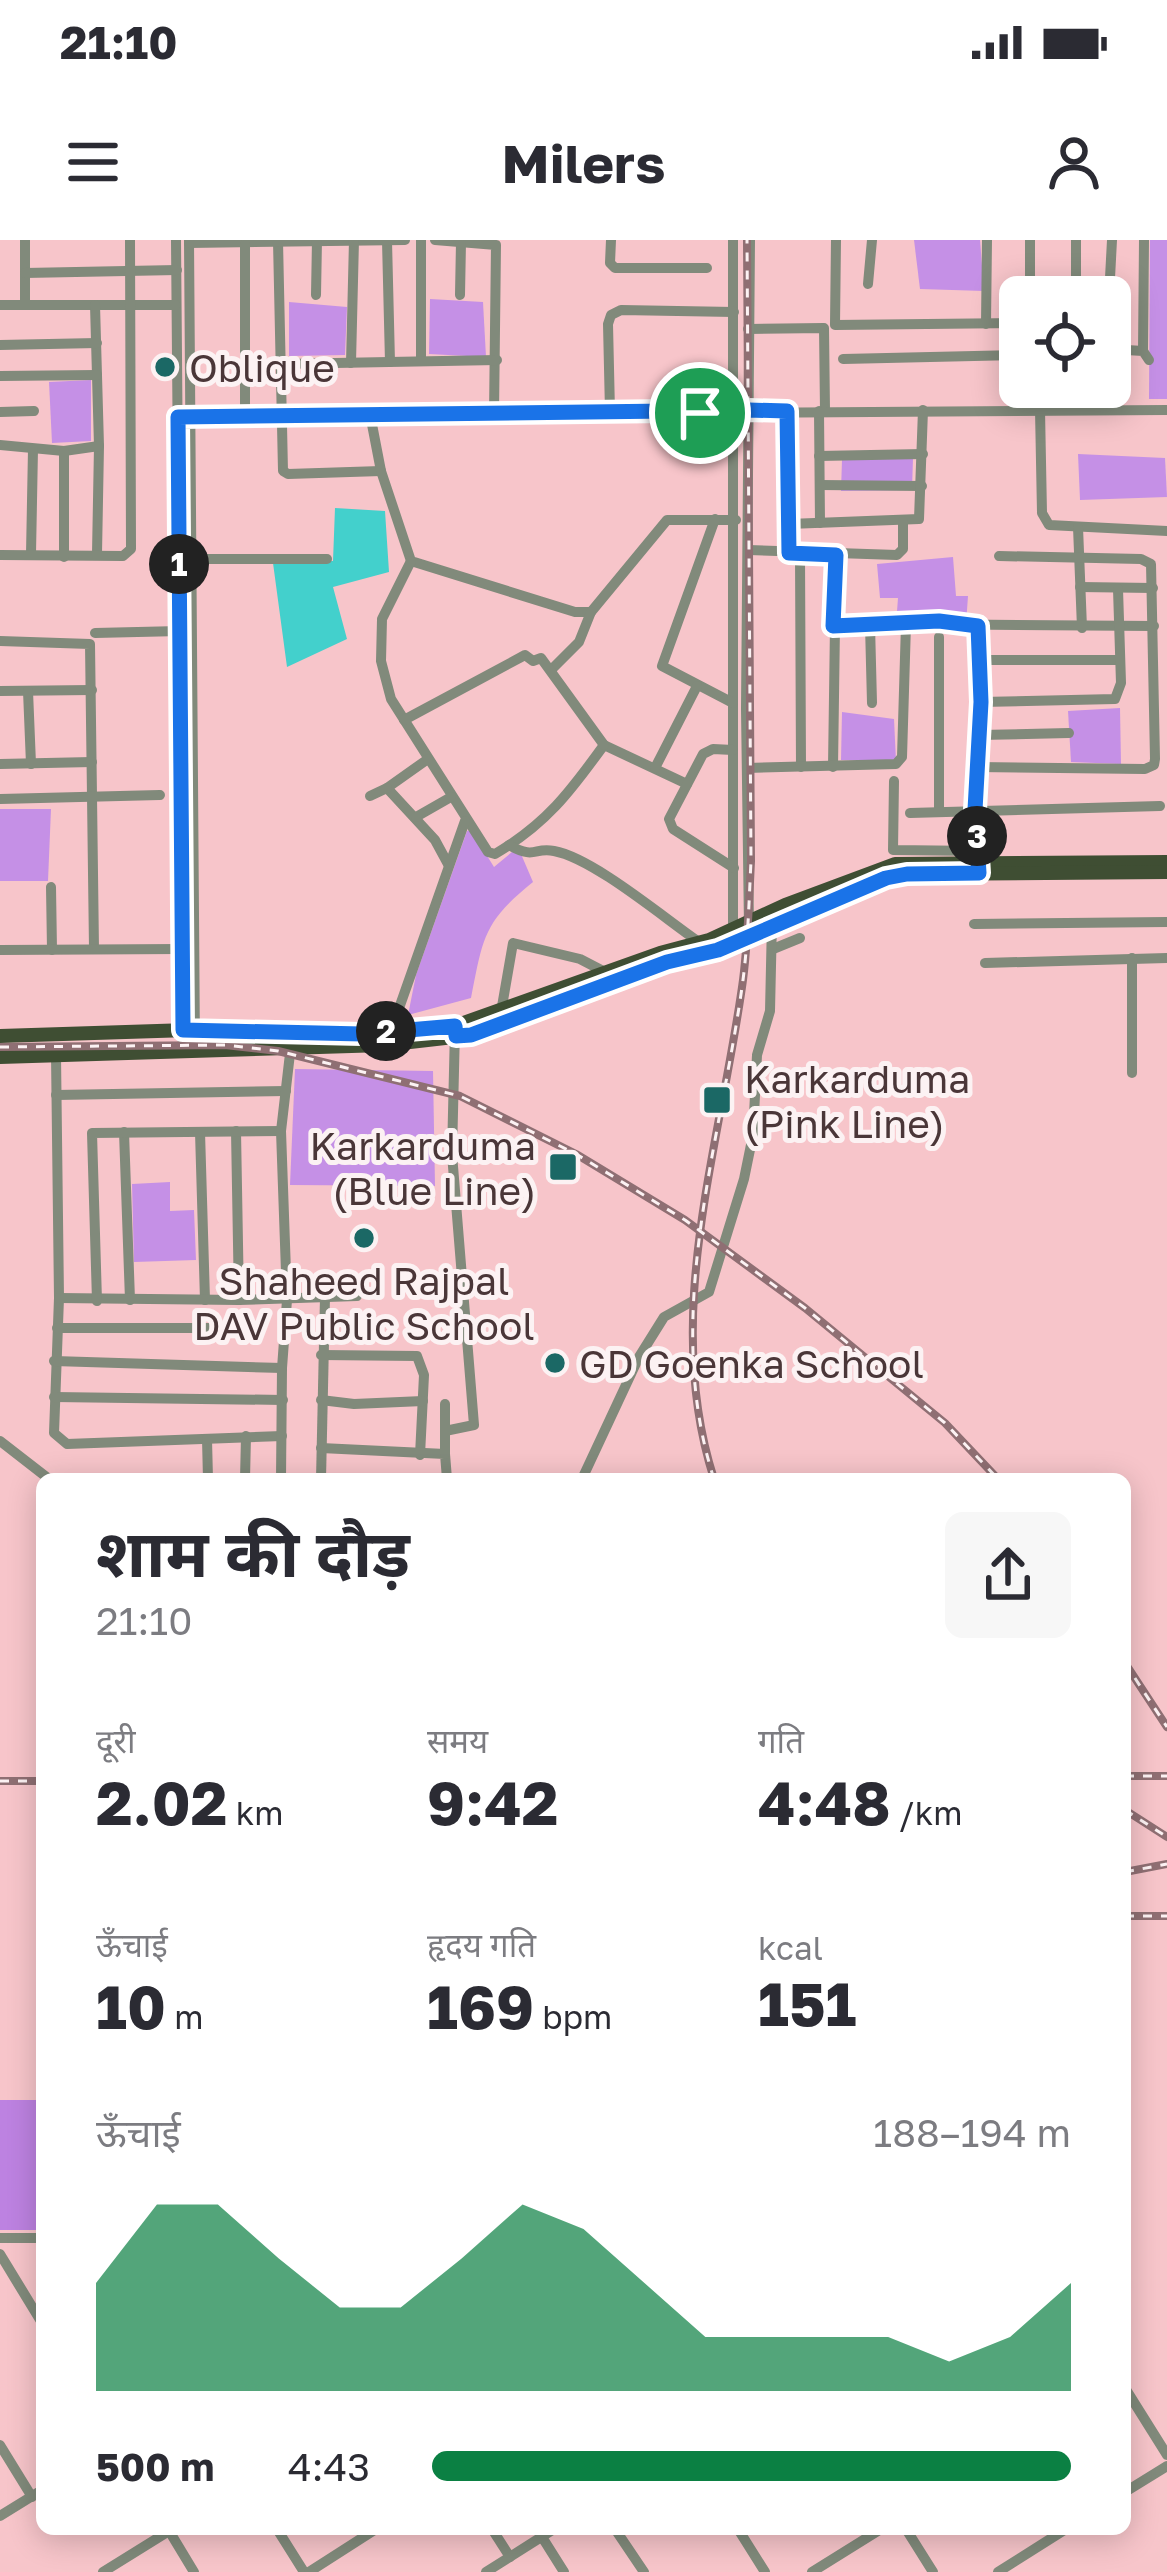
<!DOCTYPE html>
<html lang="hi">
<head>
<meta charset="utf-8">
<style>
	:root { --surface:#fff; --page:#f7f7f7; --text:#2b2b33; --muted:#7c7c81; --accent:#0b8043 }
	body { margin:0; font-family:"Golos Text","Noto Sans Devanagari",sans-serif; background:var(--page); color:var(--text); height:100vh; display:flex; flex-direction:column; font-size:45px; white-space:nowrap }
	* { box-sizing:border-box; margin:0 }
	p { font-size:39px; color:var(--muted) }
	.icon { flex:none; width:66px; height:66px; fill:none; stroke:currentColor; stroke-width:2; stroke-linecap:round; stroke-linejoin:round }
	.map { position:relative; flex:1; overflow:hidden }
	.panel { position:absolute; left:36px; top:1233px; width:1095px; height:1062px; display:flex; flex-direction:column; background:var(--surface); border-radius:18px; box-shadow:0 6px 30px #0003 }
	.panel>* { flex:none }
	.tools { position:absolute; left:999px; top:36px; display:grid; gap:24px }
	.tools a { display:grid; place-items:center; width:132px; height:132px; border-radius:18px; background:var(--surface); box-shadow:0 6px 30px #0003; font-size:60px }
	.pin { position:absolute; display:grid; place-items:center; width:102px; height:102px; color:#fff; margin:-51px; border:6px solid #fff; border-radius:50%; box-shadow:0 3px 12px #0007 }
	.km { position:absolute; width:60px; height:60px; margin:-30px; border-radius:50%; background:#222; color:#fff; font-size:33px; line-height:60px; text-align:center }
	.round { display:grid; place-items:center; flex:none; width:126px; height:126px; border-radius:18px; background:var(--page) }
	.overview { display:flex; align-items:center; justify-content:space-between; height:204px; padding:0 60px }
	h1 { font-size:66px; font-weight:700; line-height:90px }
	.metrics { display:grid; grid-template-columns:repeat(3,1fr); gap:18px; height:204px; padding:12px 60px }
	.metrics div { display:grid; align-content:center }
	.metrics b { font-size:60px; font-weight:700 }
	.metrics small { font-size:33px; font-weight:400 }
	.metrics p { font-size:33px }
	.chart { height:336px; padding:24px 60px }
	.chart p { display:flex; justify-content:space-between }
	.chart svg { width:100%; height:216px; margin-top:12px; fill:var(--accent); opacity:.7 }
	ul { padding:0 60px; list-style:none; font-size:39px }
	li { display:grid; grid-template-columns:192px 144px 1fr; align-items:center; height:90px }
	li i { height:30px; border-radius:15px; background:var(--accent) }
	.status { display:flex; justify-content:space-between; align-items:center; height:84px; padding:0 60px; background:var(--surface); direction:ltr }
	.status svg { height:33px; fill:currentColor }
	header { display:flex; justify-content:space-between; align-items:center; height:156px; padding:0 60px; background:var(--surface); font-size:54px; font-weight:700 }
	.map>svg:first-child { display:block }
	.green { fill:#c590e6 }
	.forest { fill:#bd82e1 }
	.water { fill:#43d0cc }
	.lines { fill:none; stroke-linecap:round; stroke-linejoin:round }
	.minor { stroke:#818a7b; stroke-width:10 }
	.major { stroke:#3f4e33; stroke-width:14 }
	.rail-casing { stroke:#8f6f73; stroke-width:8 }
	.rail { stroke:#fcf2f3; stroke-width:3; stroke-dasharray:9; stroke-linecap:butt }
	.route-casing { stroke:#fff; stroke-width:24 }
	.route { stroke:#1a73e8; stroke-width:15 }
	.poi-dot { fill:#1b6865; stroke:#fcf2f3; stroke-width:4.5 }
	.labels { text-anchor:middle; dominant-baseline:central; stroke-width:10; stroke-linejoin:round; paint-order:stroke }
	.poi-label { font-size:39px; fill:#4a3638; stroke:#fcf2f3; text-anchor:start }
</style>
</head>
<body>
<div class="status"><b>21:10</b><svg viewBox="0 0 49 12"><path d="M0 12V9h3v3zM5 12V6h3v6zM10 12V3h3v9zM15 12V0h3v12zM26 1h20v11H26zM47 4h2v5h-2z"/></svg></div>
<header><svg class="icon" aria-label="menu" viewBox="0 0 24 24"><path d="M4 6h16M4 12h16M4 18h16"/></svg>Milers<svg class="icon" aria-label="person" viewBox="0 0 24 24"><circle cx="12" cy="8" r="4"/><path d="M4 21q1-7 8-7t8 7"/></svg></header>
<div class="map">
<svg width="1167" height="2332" viewBox="0 0 1167 2332">
	<rect width="100%" height="100%" fill="#f7c5ca"/>
	<!-- green -->
	<g class="green">
		<path d="M914 0H980L984 51 920 49Z"/>
		<path d="M1150 0H1167V159H1149Z"/>
		<path d="M430 59 483 62 486 117 429 114Z"/>
		<path d="M289 62 347 67 345 115 289 116Z"/>
		<path d="M91 140V201L52 203 49 142Z"/>
		<path d="M1078 214 1165 218 1167 257 1080 260Z"/>
		<path d="M913 217 912 250 841 251 842 219Z"/>
		<path d="M953 317 956 356H968L966 384 896 385 898 358H880L877 324Z"/>
		<path d="M1120 468 1121 524 1071 522 1068 471Z"/>
		<path d="M842 472 894 479 896 521 841 520Z"/>
		<path d="M0 569H51L48 641H0Z"/>
		<path d="M471 590 494 627 518 607 533 642C483 682 483 698 471 758L408 775 416 735 467 591Z"/>
		<path d="M295 829 433 831 435 946 290 945Z"/>
		<path d="M170 942V971L194 970 196 1020 134 1022 132 944Z"/>
	</g>
	<!-- forest -->
	<rect class="forest" x="0" y="1860" width="42" height="130"/>
	<!-- water -->
	<path class="water" d="M335 268 385 271 389 332 333 347 347 399 287 427 273 323 333 321Z"/>
	<g class="lines">
		<!-- minor -->
		<g class="minor">
			<path d="M25 0V65"/>
			<path d="M176 0 183 811"/>
			<path d="M189 0 195 810"/>
			<path d="M421 0V121"/>
			<path d="M435 0 496 5 494 174"/>
			<path d="M611 0 610 23 615 28H707"/>
			<path d="M733 0V693"/>
			<path d="M836 0 835 85 1020 83"/>
			<path d="M1030 0V57"/>
			<path d="M1076 0V57"/>
			<path d="M278 1 283 231 288 234 381 231"/>
			<path d="M387 1 390 122"/>
			<path d="M189 3 405 0"/>
			<path d="M245 4V175"/>
			<path d="M25 33 177 30"/>
			<path d="M868 44 872 0"/>
			<path d="M316 55 317 0"/>
			<path d="M460 55 461 2"/>
			<path d="M1109 57 1112 0"/>
			<path d="M0 65H176"/>
			<path d="M95 65 99 206 97 314"/>
			<path d="M986 84 987 0"/>
			<path d="M748 89 824 88 825 171"/>
			<path d="M0 105 97 103"/>
			<path d="M1110 109 1143 111 1149 120"/>
			<path d="M1143 111 1144 0"/>
			<path d="M843 119 1020 115"/>
			<path d="M351 123 354 0"/>
			<path d="M281 124 497 120"/>
			<path d="M0 136 97 135"/>
			<path d="M1027 170 1028 147"/>
			<path d="M1040 170 1042 273 1049 285 1167 291"/>
			<path d="M787 171 789 313"/>
			<path d="M819 171 820 283"/>
			<path d="M0 172 34 171"/>
			<path d="M610 172 608 84 611 75 621 70 734 72"/>
			<path d="M370 174 381 231 411 321 575 372H591L667 280H736"/>
			<path d="M178 177 1167 170"/>
			<path d="M0 205 64 211 99 206"/>
			<path d="M819 216 923 214"/>
			<path d="M820 245 922 246"/>
			<path d="M715 279 662 426 733 463"/>
			<path d="M789 284 919 279 923 170"/>
			<path d="M1078 287 1082 388"/>
			<path d="M748 310 897 315 903 309V281"/>
			<path d="M31 314 33 209"/>
			<path d="M0 315 123 316 131 309 130 0"/>
			<path d="M800 315 801 527"/>
			<path d="M64 317V211"/>
			<path d="M191 319H327"/>
			<path d="M411 321 382 379 381 421 391 459 488 612 495 614C546 584 570 552 604 505L687 544"/>
			<path d="M1080 347 1153 348"/>
			<path d="M906 384 1154 386"/>
			<path d="M870 385 872 463"/>
			<path d="M978 386C981 467 976 548 979 629"/>
			<path d="M95 393 180 391"/>
			<path d="M939 397V571"/>
			<path d="M0 401 90 404 94 709"/>
			<path d="M979 420H1120"/>
			<path d="M552 429 579 402 591 372"/>
			<path d="M0 451 92 450"/>
			<path d="M28 451 31 524"/>
			<path d="M981 462 1115 459 1121 443 1118 349"/>
			<path d="M404 480 525 415 533 421 541 418 604 505"/>
			<path d="M979 495 1069 493"/>
			<path d="M733 510 713 509 703 514 669 579 673 589 734 628"/>
			<path d="M428 519 387 548 435 600 448 624"/>
			<path d="M0 524 92 522"/>
			<path d="M833 527 836 315"/>
			<path d="M977 527 1145 529 1154 525 1155 519 1151 324 1141 319 999 316"/>
			<path d="M655 528 697 446"/>
			<path d="M747 528 896 524 902 517 906 384 833 386"/>
			<path d="M894 541 893 610 978 611"/>
			<path d="M370 556 387 548"/>
			<path d="M0 559 160 555"/>
			<path d="M910 573 1160 566"/>
			<path d="M416 577 451 557"/>
			<path d="M509 605C536 620 533 607 554 611 593 618 664 678 699 702"/>
			<path d="M51 647 52 710"/>
			<path d="M974 684 1167 682"/>
			<path d="M749 687 746 469 750 0"/>
			<path d="M773 709 800 698"/>
			<path d="M0 710 181 709"/>
			<path d="M985 723 1167 718"/>
			<path d="M501 772 513 703 580 719 607 733"/>
			<path d="M391 791 465 581"/>
			<path d="M56 815 59 1058 54 1193 67 1204 282 1196"/>
			<path d="M1132 833V718"/>
			<path d="M56 855 286 851"/>
			<path d="M236 891 239 1060"/>
			<path d="M124 892 130 1060"/>
			<path d="M200 892 205 1060"/>
			<path d="M59 1058 239 1060 357 1056"/>
			<path d="M97 1061 92 893 281 891"/>
			<path d="M57 1088H216"/>
			<path d="M321 1115 417 1116 424 1135 420 1215"/>
			<path d="M54 1121 282 1128"/>
			<path d="M54 1157 283 1160"/>
			<path d="M321 1160 354 1164 423 1161"/>
			<path d="M445 1191 474 1185 452 914 455 789"/>
			<path d="M207 1199 208 1239"/>
			<path d="M0 1201 49 1239"/>
			<path d="M321 1208 445 1214 447 1239"/>
			<path d="M445 1214V1164"/>
			<path d="M245 1239 246 1196"/>
			<path d="M281 1239 282 1128 287 1060 281 891 291 805"/>
			<path d="M321 1239 325 1057"/>
			<path d="M582 1239 639 1117 664 1077 709 1052 744 939 753 895 757 815 770 771 772 681"/>
			<path d="M0 1998H42"/>
			<path d="M0 2014 42 2083"/>
			<path d="M1125 2148 1167 2215"/>
			<path d="M0 2205 32 2257"/>
			<path d="M1125 2252 1167 2226"/>
			<path d="M0 2276 42 2250"/>
			<path d="M168 2289 194 2332"/>
			<path d="M277 2289 304 2332"/>
			<path d="M492 2289 510 2317"/>
			<path d="M615 2289 644 2332"/>
			<path d="M738 2289 765 2332"/>
			<path d="M906 2289 933 2332"/>
			<path d="M542 2297 564 2332"/>
			<path d="M103 2332 169 2291"/>
			<path d="M309 2332 376 2289"/>
			<path d="M486 2332 554 2289"/>
			<path d="M812 2332 881 2289"/>
			<path d="M998 2332 1066 2289"/>
		</g>
		<!-- major -->
		<g class="major">
			<path d="M0 796 220 789 362 794 455 786 660 713 709 700 785 665 895 624 1167 622"/>
			<path d="M0 817 384 805 471 795 667 722 718 710 817 664 907 634 1167 632"/>
		</g>
		<defs>
			<g id="rail">
				<path d="M0 807 225 805 278 811 460 856 576 914 685 980 805 1068 945 1183 998 1239"/>
				<path d="M714 1239C661 1075 721 904 743 740 748 701 749 661 751 621L747 0"/>
				<path d="M1125 1423 1167 1487"/>
				<path d="M1125 1536H1167"/>
				<path d="M0 1541H42"/>
				<path d="M1125 1570 1167 1597"/>
				<path d="M1125 1632 1167 1624"/>
				<path d="M1125 1676H1167"/>
			</g>
		</defs>
		<!-- rail casing -->
		<use href="#rail" class="rail-casing"/>
		<!-- rail -->
		<use href="#rail" class="rail"/>
	</g>
	<g class="lines">
		<defs>
			<path id="route" d="M748 170 787 171 789 313 836 315 833 386 939 381 978 386 981 462 975 570 979 633 907 634 886 638 718 710 667 722 471 795 456 796 455 786 362 794 183 790 178 177Z"/>
		</defs>
		<!-- route casing -->
		<use href="#route" class="route-casing"/>
		<!-- route -->
		<use href="#route" class="route"/>
	</g>
	<!-- markers -->
	<g class="poi-dot">
		<circle cx="165" cy="127" r="12"/>
		<rect x="702" y="845" width="30" height="30" rx="6"/>
		<rect x="548" y="912" width="30" height="30" rx="6"/>
		<circle cx="364" cy="998" r="12"/>
		<circle cx="555" cy="1123" r="12"/>
	</g>
	<g class="labels">
		<!-- poi labels -->
		<g class="poi-label">
			<text x="189" y="127">Oblique</text>
			<text x="744" y="838">Karkarduma<tspan x="744" dy="45">(Pink Line)</tspan></text>
			<text x="536" y="905" text-anchor="end">Karkarduma<tspan x="536" dy="45">(Blue Line)</tspan></text>
			<text x="364" y="1040" text-anchor="middle">Shaheed Rajpal<tspan x="364" dy="45">DAV Public School</tspan></text>
			<text x="579" y="1123">GD Goenka School</text>
		</g>
	</g>
</svg>
<div class="tools">
<a><svg class="icon" aria-label="locate" viewBox="0 0 24 24"><circle cx="12" cy="12" r="6"/><path d="M12 2v4M12 18v4M2 12h4M18 12h4"/></svg></a>
</div>
<div class="pin" style="left:700px;top:173px;background:#1e9e55"><svg class="icon" aria-label="arrive" viewBox="0 0 24 24"><path d="M6 21V4h12l-3 4 3 4H6"/></svg></div>
<b class="km" style="left:179px;top:324px">1</b>
<b class="km" style="left:386px;top:791px">2</b>
<b class="km" style="left:977px;top:596px">3</b>
<section class="panel">
<div class="overview"><div><h1>शाम की दौड़</h1><p>21:10</p></div><a class="round"><svg class="icon" aria-label="share" viewBox="0 0 24 24"><path d="M12 15V3M7 8l5-5 5 5M5 13v7h14v-7"/></svg></a></div>
<div class="metrics">
<div><p>दूरी</p><b>2.02<small> km</small></b></div>
<div><p>समय</p><b>9:42</b></div>
<div><p>गति</p><b>4:48<small> /km</small></b></div>
</div>
<div class="metrics">
<div><p>ऊँचाई</p><b>10<small> m</small></b></div>
<div><p>हृदय गति</p><b>169<small> bpm</small></b></div>
<div><p>kcal</p><b>151</b></div>
</div>
<div class="chart"><p><span>ऊँचाई</span>188–194 m</p>
<svg viewBox="0 0 160 44" preserveAspectRatio="none"><path d="M0 44V22L10 6L20 6L30 17L40 27L50 27L60 17L70 6L80 11L90 22L100 33L110 33L120 33L130 33L140 38L150 33L160 22V44z"/></svg>
</div>
<ul>
<li><b>500 m</b>4:43<i style="width:100%"></i></li>
</ul>
</section>
</div>
</body>
</html>
